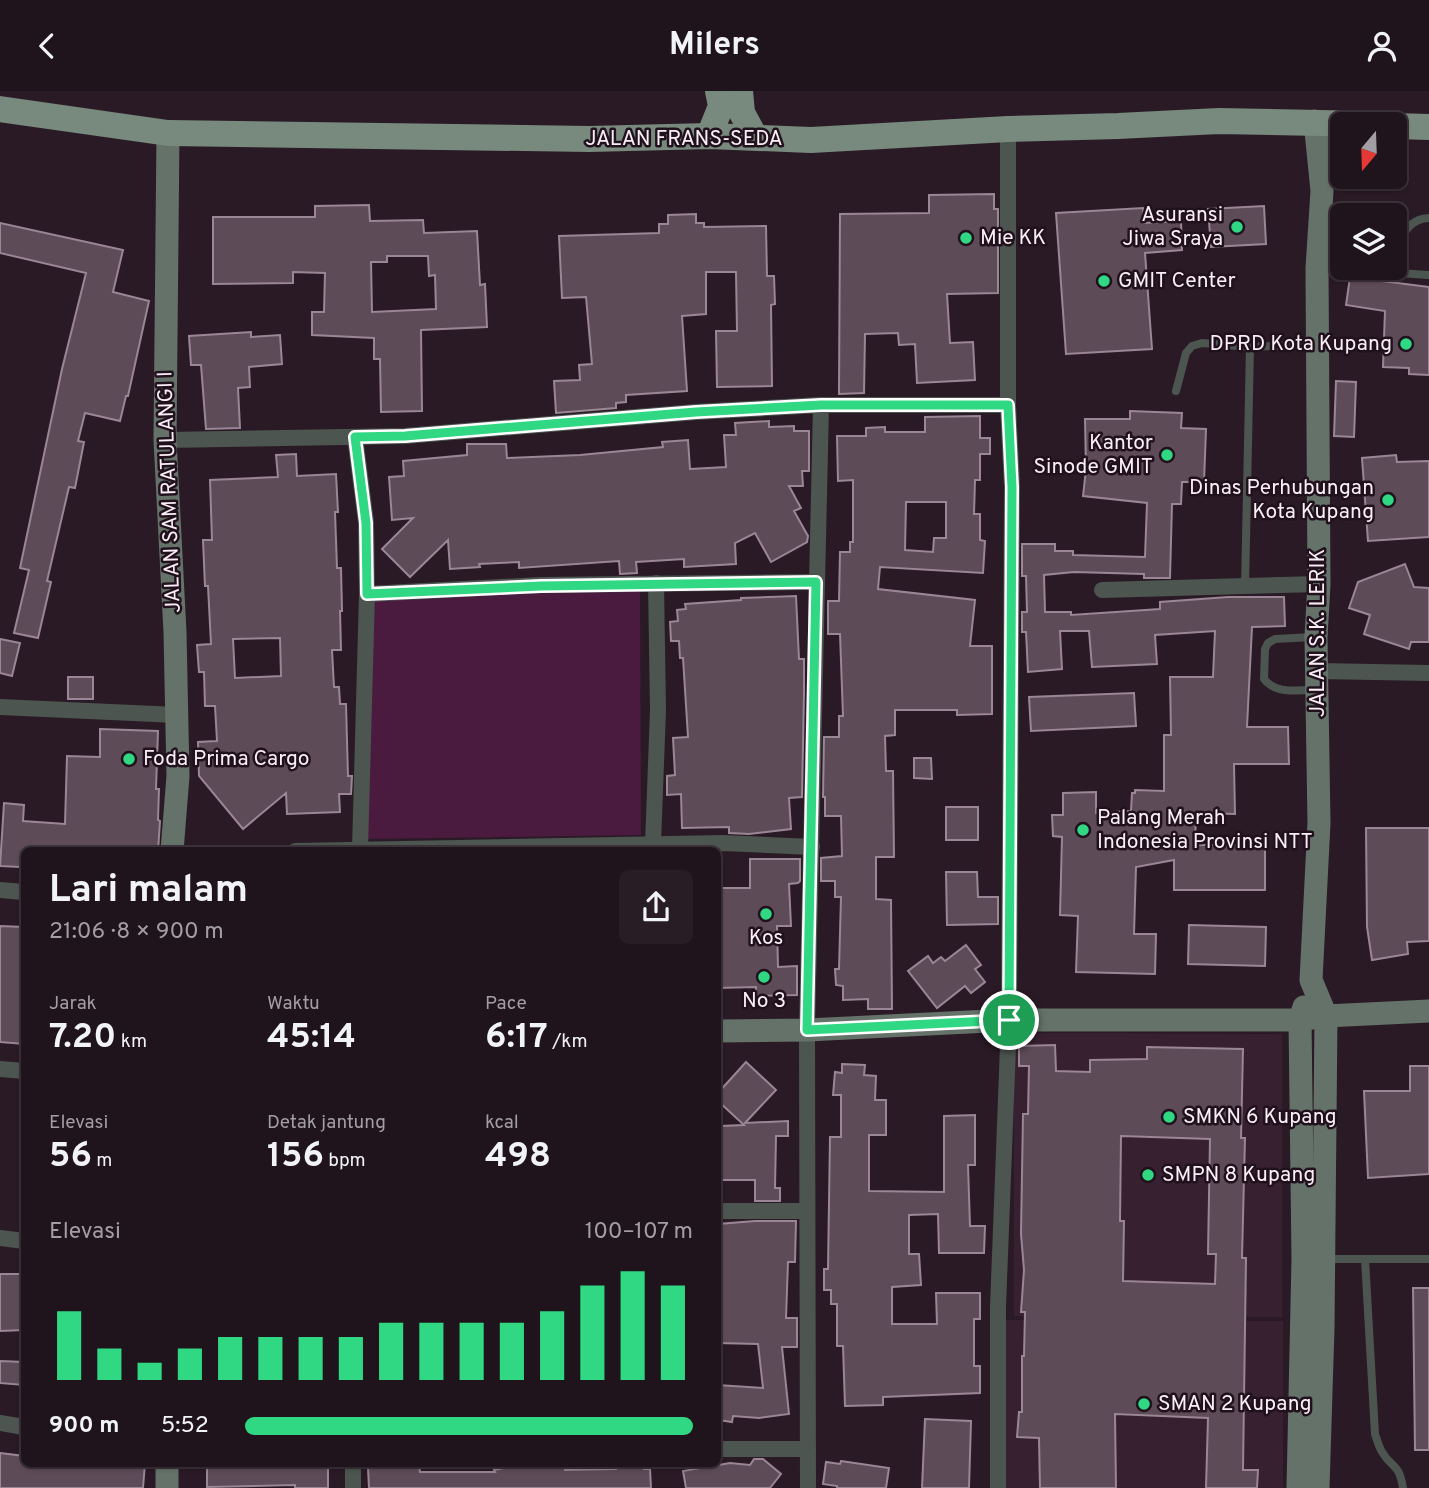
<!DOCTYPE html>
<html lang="id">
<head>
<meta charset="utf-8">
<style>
	:root { --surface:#20141c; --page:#281d25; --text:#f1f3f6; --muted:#a29ea3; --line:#3d333b; --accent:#30d883 }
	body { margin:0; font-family:Overpass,sans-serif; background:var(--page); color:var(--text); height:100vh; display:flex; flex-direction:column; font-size:26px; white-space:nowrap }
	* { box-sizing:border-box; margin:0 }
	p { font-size:23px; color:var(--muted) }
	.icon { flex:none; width:38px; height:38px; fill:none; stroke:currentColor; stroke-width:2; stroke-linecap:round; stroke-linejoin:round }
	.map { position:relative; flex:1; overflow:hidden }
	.panel { position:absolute; left:21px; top:756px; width:700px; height:620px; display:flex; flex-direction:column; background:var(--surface); border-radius:10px; box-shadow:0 2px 5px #0004,0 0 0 2px var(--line) }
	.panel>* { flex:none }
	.needle { width:46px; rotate:199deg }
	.controls { position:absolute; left:1330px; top:21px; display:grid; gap:14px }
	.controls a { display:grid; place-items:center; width:77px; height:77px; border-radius:10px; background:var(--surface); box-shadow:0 2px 5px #0004,0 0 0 2px var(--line); font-size:35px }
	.pin { position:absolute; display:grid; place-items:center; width:60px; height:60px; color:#fff; margin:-30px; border:4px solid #fff; border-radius:50%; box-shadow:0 2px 7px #0007 }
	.round { display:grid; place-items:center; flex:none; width:74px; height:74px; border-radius:10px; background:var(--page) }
	.headline { display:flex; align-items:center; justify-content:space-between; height:119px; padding:0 28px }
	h1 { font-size:38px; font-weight:700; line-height:52px }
	.stats { display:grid; grid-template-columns:repeat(3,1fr); gap:10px; height:119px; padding:7px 28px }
	.stats div { display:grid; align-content:center }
	.stats b { font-size:35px; font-weight:700 }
	.stats small { font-size:19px; font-weight:400 }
	.stats p { font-size:19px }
	.chart { height:196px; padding:14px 28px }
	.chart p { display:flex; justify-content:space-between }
	.chart svg { width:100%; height:126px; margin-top:7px; stroke:var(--accent); stroke-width:6 }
	ul { padding:0 28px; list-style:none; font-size:23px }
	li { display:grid; grid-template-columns:112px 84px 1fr; align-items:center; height:52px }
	li i { height:18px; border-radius:9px; background:var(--accent) }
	header { display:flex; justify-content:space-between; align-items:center; height:91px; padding:0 28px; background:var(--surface); font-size:32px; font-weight:700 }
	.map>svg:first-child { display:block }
	.built { fill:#372131 }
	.grass { fill:#4a1b3f }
	.building { fill:#5e4b58; stroke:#9a8694; stroke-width:2; fill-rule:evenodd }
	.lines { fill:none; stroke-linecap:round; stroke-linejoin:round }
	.service { stroke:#4c554f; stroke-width:8 }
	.minor { stroke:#4c554f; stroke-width:16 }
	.secondary { stroke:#657269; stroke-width:23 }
	.primary { stroke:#78897d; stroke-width:26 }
	.route-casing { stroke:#fff; stroke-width:14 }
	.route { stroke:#30d883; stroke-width:9 }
	.poi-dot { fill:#30d883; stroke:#20111c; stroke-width:2.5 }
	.labels { text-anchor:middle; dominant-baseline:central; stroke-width:5; stroke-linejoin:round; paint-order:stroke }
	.street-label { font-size:21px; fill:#faeef6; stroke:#20111c }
	.poi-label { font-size:21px; fill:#faeef6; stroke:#20111c; text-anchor:start }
</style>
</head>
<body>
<header><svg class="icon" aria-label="back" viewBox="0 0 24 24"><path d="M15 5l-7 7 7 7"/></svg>Milers<svg class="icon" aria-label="person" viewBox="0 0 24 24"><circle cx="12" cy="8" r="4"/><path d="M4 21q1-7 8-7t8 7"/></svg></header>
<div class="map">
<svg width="1429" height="1397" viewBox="0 0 1429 1397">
	<rect width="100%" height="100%" fill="#2a1a25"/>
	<!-- built -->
	<g class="built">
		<path d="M1014 942 1282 943V1226L1014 1225Z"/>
		<path d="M1005 1229 1283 1230V1397H1005Z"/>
	</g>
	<!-- grass -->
	<path class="grass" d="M640 493 641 744 363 748 360 506Z"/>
	<!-- building -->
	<g class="building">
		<path d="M994 103V118H998V202L947 203 950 252 973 251 975 289 917 292 915 253 899 254 898 242 865 243 864 302 839 303 840 123 929 122V104Z"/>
		<path d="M369 114 370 130 423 129 424 142 477 140 480 194 485 193 487 236 421 239 422 320 381 321 380 268H374V247L312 244V221H324L325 182 293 181V192L213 193V126H315V115ZM387 165H428L429 185 435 184 436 218 372 221 371 171H387Z"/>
		<path d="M1264 115 1266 153 1211 156 1208 118Z"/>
		<path d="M1143 117 1144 132 1181 130 1182 159 1145 162 1152 258 1066 263 1056 122Z"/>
		<path d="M696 123V132H704V136L766 135 767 185H774L775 213 771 214 772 295 717 296 716 240H737L736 181H706V223L682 225 687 300 626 304V311L616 312V317L556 322 554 290 580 289 579 274 592 273 586 206 562 207 559 145 659 142V133H668V124Z"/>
		<path d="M0 132 123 159 113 201 149 210 128 305H126L120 330 85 322 78 350 84 351 75 397 69 396 47 490 51 491 38 547 14 542 29 479 20 477 62 278 86 182 0 162Z"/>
		<path d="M1350 186 1429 196V284L1409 283V277L1383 276 1385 220 1346 214Z"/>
		<path d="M251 241V246L280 244 282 273 249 276 250 296 238 297 240 337 206 338 201 274H191L189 245Z"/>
		<path d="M1336 290 1356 291 1354 346 1334 345Z"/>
		<path d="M1130 320 1182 322 1181 337 1206 338 1204 391H1182L1181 413H1172L1170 487H1144V483L1074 481 1044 484 1045 521H1071V524L1160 518V511L1228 506H1284L1285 535 1252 536 1247 636H1288L1289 673H1234L1235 723 1196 722 1195 754H1265V799H1174V769L1136 776 1134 843H1156L1155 883 1076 881 1078 825 1060 824 1062 746 1053 745 1052 724H1063V702L1096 701V722L1131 720 1132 702H1135V699L1164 700V644H1171L1170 586H1213L1215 540 1155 544 1157 573 1092 576 1089 540H1060L1062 578 1028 581 1026 541H1022V521H1027L1026 485H1022V453H1055V460H1073V464L1145 466 1147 412 1083 405 1086 378 1085 328H1130Z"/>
		<path d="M980 325V347H990V363H980V389H975L974 423H980V449L985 450 983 482 880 476 878 498 975 509 970 555H992V623L957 624V619H895V644L885 645 886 680H893L894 766H876V808L891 809 892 918H868V908L843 909V895L836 894 835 878H839L841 806H835V790H821V767L842 765 841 725H825V706H823L824 646H839V625H843L840 543H828V510H839L840 461H850V451H853V389L838 390 837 345H866V337L885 336V341H925V326ZM906 411H946V447H934L933 461 905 459Z"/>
		<path d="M769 330V336L794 335V340H809V380H802L803 395H789L801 417 794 420 808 445 807 451 771 471 755 442 735 452 736 473 684 476V468L636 471 637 482 620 483 619 470 519 477V471L479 473 480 476 450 478 448 449 410 486 382 458 413 427 392 429 389 386 404 385 403 370 467 364V353H506L507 367 580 364 663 356 662 351 688 349 690 378 726 376 724 344H736L735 332Z"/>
		<path d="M296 363 297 385 336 383 338 421H335L337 477H341L342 520H340L341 559H332L334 596H339L340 613H346L348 685H352L351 703H339L340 721 287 723 286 702 243 738 199 685 198 651 217 650 215 615H205L204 581H199L197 554 211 553 208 495H205L203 449H212L210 389 278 386 276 364ZM280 547 281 585 235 587 233 548Z"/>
		<path d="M1396 364 1397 371 1429 370V446L1368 450 1362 367Z"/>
		<path d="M1405 473 1414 496 1429 497V551H1411L1409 558 1364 543 1370 524 1349 517 1358 491Z"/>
		<path d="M796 505 799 568H804V602L802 706 789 707 791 738 749 743 729 742V736L682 737 681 703 667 704V685L675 684 673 647 688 646 683 567H680L679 550H671L670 531 678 530 677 519 686 518 685 513 741 509V507Z"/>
		<path d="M0 548 20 552 12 585 0 582Z"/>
		<rect x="68" y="586" width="25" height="22"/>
		<path d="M1134 602 1136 635 1031 640 1029 606Z"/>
		<path d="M100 638 158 640 156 698H159L158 729 160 730 158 760H24V771H20V776L0 775 4 712 24 714 23 730 65 733 67 665 100 666Z"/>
		<path d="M914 667H931L932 688 914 687Z"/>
		<rect x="946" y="716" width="32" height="33"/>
		<path d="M1366 737H1429V850L1407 851 1408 863 1372 869 1367 836Z"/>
		<path d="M750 768H800V790L798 792 789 793 791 835H777L778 876 797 875V904L756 905V896L718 897V797H750Z"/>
		<path d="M946 781H977L978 806H998V833L947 834Z"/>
		<path d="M1189 834 1266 836 1265 875 1188 873Z"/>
		<path d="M0 835 24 836V953L0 951Z"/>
		<path d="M966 854 981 874 975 878 985 891 971 902 965 895 937 917 908 880 928 865 933 872 941 866 945 870Z"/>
		<path d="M1055 954 1056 980 1090 981V969L1147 968V956L1243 958 1241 1047H1245L1242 1167H1246L1243 1379H1258L1257 1397H1206L1208 1327 1115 1323 1116 1397H1040L1039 1347 1017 1346 1019 1321H1022V1265H1024L1025 1221H1021L1024 1179 1021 1143 1023 1023H1028L1029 975H1019V955ZM1121 1045 1210 1048 1208 1163H1216L1215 1193 1123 1190 1124 1130H1120Z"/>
		<path d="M746 971 776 999 745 1032 788 1030V1045H776L775 1097H780V1110H755V1089H718V1063H722L721 1035 744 1034 718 1010V1002Z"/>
		<path d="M842 973 865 974 864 984 876 985 875 1009H886V1044H869V1100L944 1101V1025L975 1024V1074H968L970 1135H985L984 1162H939L938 1123 909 1124V1163H919L921 1194 892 1196V1233H937L936 1202H980V1228H974V1275H980V1302L883 1306V1314L845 1315 843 1255H837V1213H831V1199H824V1178H828L830 1046H841V1004H833L835 981 842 982Z"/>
		<path d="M1410 975H1429V1083L1368 1087 1364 1000H1410Z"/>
		<path d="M755 1130H796L795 1171H788L786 1227H797V1256H782L789 1323 759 1327 733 1325 732 1331 718 1329V1294L763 1297 758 1253 718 1252V1133Z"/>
		<path d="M0 1183H24V1239L0 1240Z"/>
		<path d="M1413 1197H1429V1359H1415Z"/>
		<path d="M0 1270 24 1271V1294L0 1292Z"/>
		<path d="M925 1328 971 1330 969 1397H922Z"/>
		<path d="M0 1362 24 1365V1372L100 1375V1372H145L143 1397H0Z"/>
		<path d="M754 1368H763L781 1383 770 1397H686L683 1380 730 1372 750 1374Z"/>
		<path d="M841 1370 889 1377 886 1397H837V1395L823 1393 826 1371 840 1373Z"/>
		<path d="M207 1372H328V1397H295V1394L207 1396Z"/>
		<path d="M644 1373V1378H650L651 1397H369L368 1377 419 1374 420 1381H495L494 1379 509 1376H565V1379L616 1378V1374Z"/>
	</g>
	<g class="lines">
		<!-- service -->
		<g class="service">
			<path d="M1395 166C1399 149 1408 127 1429 127"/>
			<path d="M1320 177 1429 184"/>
			<path d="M1176 300 1186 262 1192 255 1202 252 1250 256 1314 253"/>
			<path d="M1245 496 1250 256"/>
			<path d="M1313 546 1275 548 1268 552 1265 558 1264 588C1275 603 1299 600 1315 598"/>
			<path d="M1327 1168H1429"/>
			<path d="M1365 1168 1375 1343C1377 1349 1379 1356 1382 1361 1392 1378 1399 1371 1403 1397"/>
		</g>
		<!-- minor -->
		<g class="minor">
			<path d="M1008 38V314"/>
			<path d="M821 314H1008L1012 395 1009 929 998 1216V1397"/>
			<path d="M355 346 366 431 367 503 360 758"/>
			<path d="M165 349 405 345 696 321 821 314 807 939 808 1397"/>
			<path d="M1102 499 1319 493"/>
			<path d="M367 503 541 494 816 491"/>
			<path d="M1318 580 1429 582"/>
			<path d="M0 616 177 624"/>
			<path d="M653 753 658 619 656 492"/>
			<path d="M295 760 723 752 812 756"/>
			<path d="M0 799 24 801"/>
			<path d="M0 978 24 980"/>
			<path d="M718 1120H807"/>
			<path d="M0 1147 24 1150"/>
			<path d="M0 1332 24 1336"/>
			<path d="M718 1358H808"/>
			<path d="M353 1372V1397"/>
		</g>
		<!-- secondary -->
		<g class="secondary">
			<path d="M1315 30 1322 100 1317 177 1319 493 1316 546 1319 732 1311 889 1326 925 1323 1237 1318 1397"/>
			<path d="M168 42 165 349 175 541 178 685 172 760"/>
			<path d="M718 940 807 939 1009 929H1300L1326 925 1429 920"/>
			<path d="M167 1372V1397"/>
			<path d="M1298 1397 1303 1168 1300 929 1304 916"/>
		</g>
		<!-- primary -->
		<g class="primary">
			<path d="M740 0 742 22 755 46"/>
			<path d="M0 18 168 42 589 48 709 45 811 49 1008 38 1118 35 1219 30 1369 33"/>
			<path d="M1395 35 1429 36"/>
			<path d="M709 45 721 15 718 0"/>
		</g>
	</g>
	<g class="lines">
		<defs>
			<path id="route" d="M821 314H1008L1012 396 1009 929 807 939 816 491 541 495 367 503 366 432 355 346 405 345 696 321Z"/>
		</defs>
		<!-- route casing -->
		<use href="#route" class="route-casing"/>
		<!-- route -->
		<use href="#route" class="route"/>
	</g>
	<!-- markers -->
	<g class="poi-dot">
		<circle cx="1237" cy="136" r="7"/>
		<circle cx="966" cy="147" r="7"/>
		<circle cx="1104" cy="190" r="7"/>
		<circle cx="1406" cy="253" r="7"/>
		<circle cx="1167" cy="364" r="7"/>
		<circle cx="1388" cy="409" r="7"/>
		<circle cx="129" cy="668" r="7"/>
		<circle cx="1083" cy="739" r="7"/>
		<circle cx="766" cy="823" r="7"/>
		<circle cx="764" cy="886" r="7"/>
		<circle cx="1169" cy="1026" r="7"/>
		<circle cx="1148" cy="1084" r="7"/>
		<circle cx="1144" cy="1313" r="7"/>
	</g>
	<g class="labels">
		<!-- street labels -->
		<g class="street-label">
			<text x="684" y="48">JALAN FRANS-SEDA</text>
			<text transform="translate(170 401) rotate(-92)">JALAN SAM RATULANGI I</text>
			<text transform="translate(1318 542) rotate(-90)">JALAN S.K. LERIK</text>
		</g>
		<!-- poi labels -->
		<g class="poi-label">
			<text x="1223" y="124" text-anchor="end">Asuransi<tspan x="1223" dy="24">Jiwa Sraya</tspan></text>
			<text x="980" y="147">Mie KK</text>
			<text x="1118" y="190">GMIT Center</text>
			<text x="1392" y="253" text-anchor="end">DPRD Kota Kupang</text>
			<text x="1153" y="352" text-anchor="end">Kantor<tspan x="1153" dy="24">Sinode GMIT</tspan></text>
			<text x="1374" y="397" text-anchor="end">Dinas Perhubungan<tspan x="1374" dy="24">Kota Kupang</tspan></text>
			<text x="143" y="668">Foda Prima Cargo</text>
			<text x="1097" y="727">Palang Merah<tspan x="1097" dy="24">Indonesia Provinsi NTT</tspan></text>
			<text x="766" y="847" text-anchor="middle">Kos</text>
			<text x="764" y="910" text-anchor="middle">No 3</text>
			<text x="1183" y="1026">SMKN 6 Kupang</text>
			<text x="1162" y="1084">SMPN 8 Kupang</text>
			<text x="1158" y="1313">SMAN 2 Kupang</text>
		</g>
	</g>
</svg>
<div class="controls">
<a><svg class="needle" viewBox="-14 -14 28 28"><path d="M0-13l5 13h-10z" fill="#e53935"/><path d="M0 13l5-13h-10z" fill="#a29ea3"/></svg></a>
<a><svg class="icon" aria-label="layers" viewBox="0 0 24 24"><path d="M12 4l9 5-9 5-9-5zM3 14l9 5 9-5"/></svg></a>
</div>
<div class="pin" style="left:1009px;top:929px;background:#1e9e55"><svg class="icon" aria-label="arrive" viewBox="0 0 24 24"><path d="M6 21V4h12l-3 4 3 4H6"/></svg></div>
<section class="panel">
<div class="headline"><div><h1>Lari malam</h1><p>21:06 · 8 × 900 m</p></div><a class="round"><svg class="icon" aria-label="share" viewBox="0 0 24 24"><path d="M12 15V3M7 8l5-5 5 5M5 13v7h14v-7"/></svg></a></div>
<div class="stats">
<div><p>Jarak</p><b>7.20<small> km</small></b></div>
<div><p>Waktu</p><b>45:14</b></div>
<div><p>Pace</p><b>6:17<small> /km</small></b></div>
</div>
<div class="stats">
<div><p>Elevasi</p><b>56<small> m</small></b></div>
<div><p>Detak jantung</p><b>156<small> bpm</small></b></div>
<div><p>kcal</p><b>498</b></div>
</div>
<div class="chart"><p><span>Elevasi</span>100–107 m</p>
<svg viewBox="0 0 160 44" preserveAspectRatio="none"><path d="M5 44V20M15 44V33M25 44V38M35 44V33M45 44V29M55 44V29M65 44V29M75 44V29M85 44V24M95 44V24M105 44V24M115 44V24M125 44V20M135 44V11M145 44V6M155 44V11"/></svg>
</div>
<ul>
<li><b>900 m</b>5:52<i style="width:100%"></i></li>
</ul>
</section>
</div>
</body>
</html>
